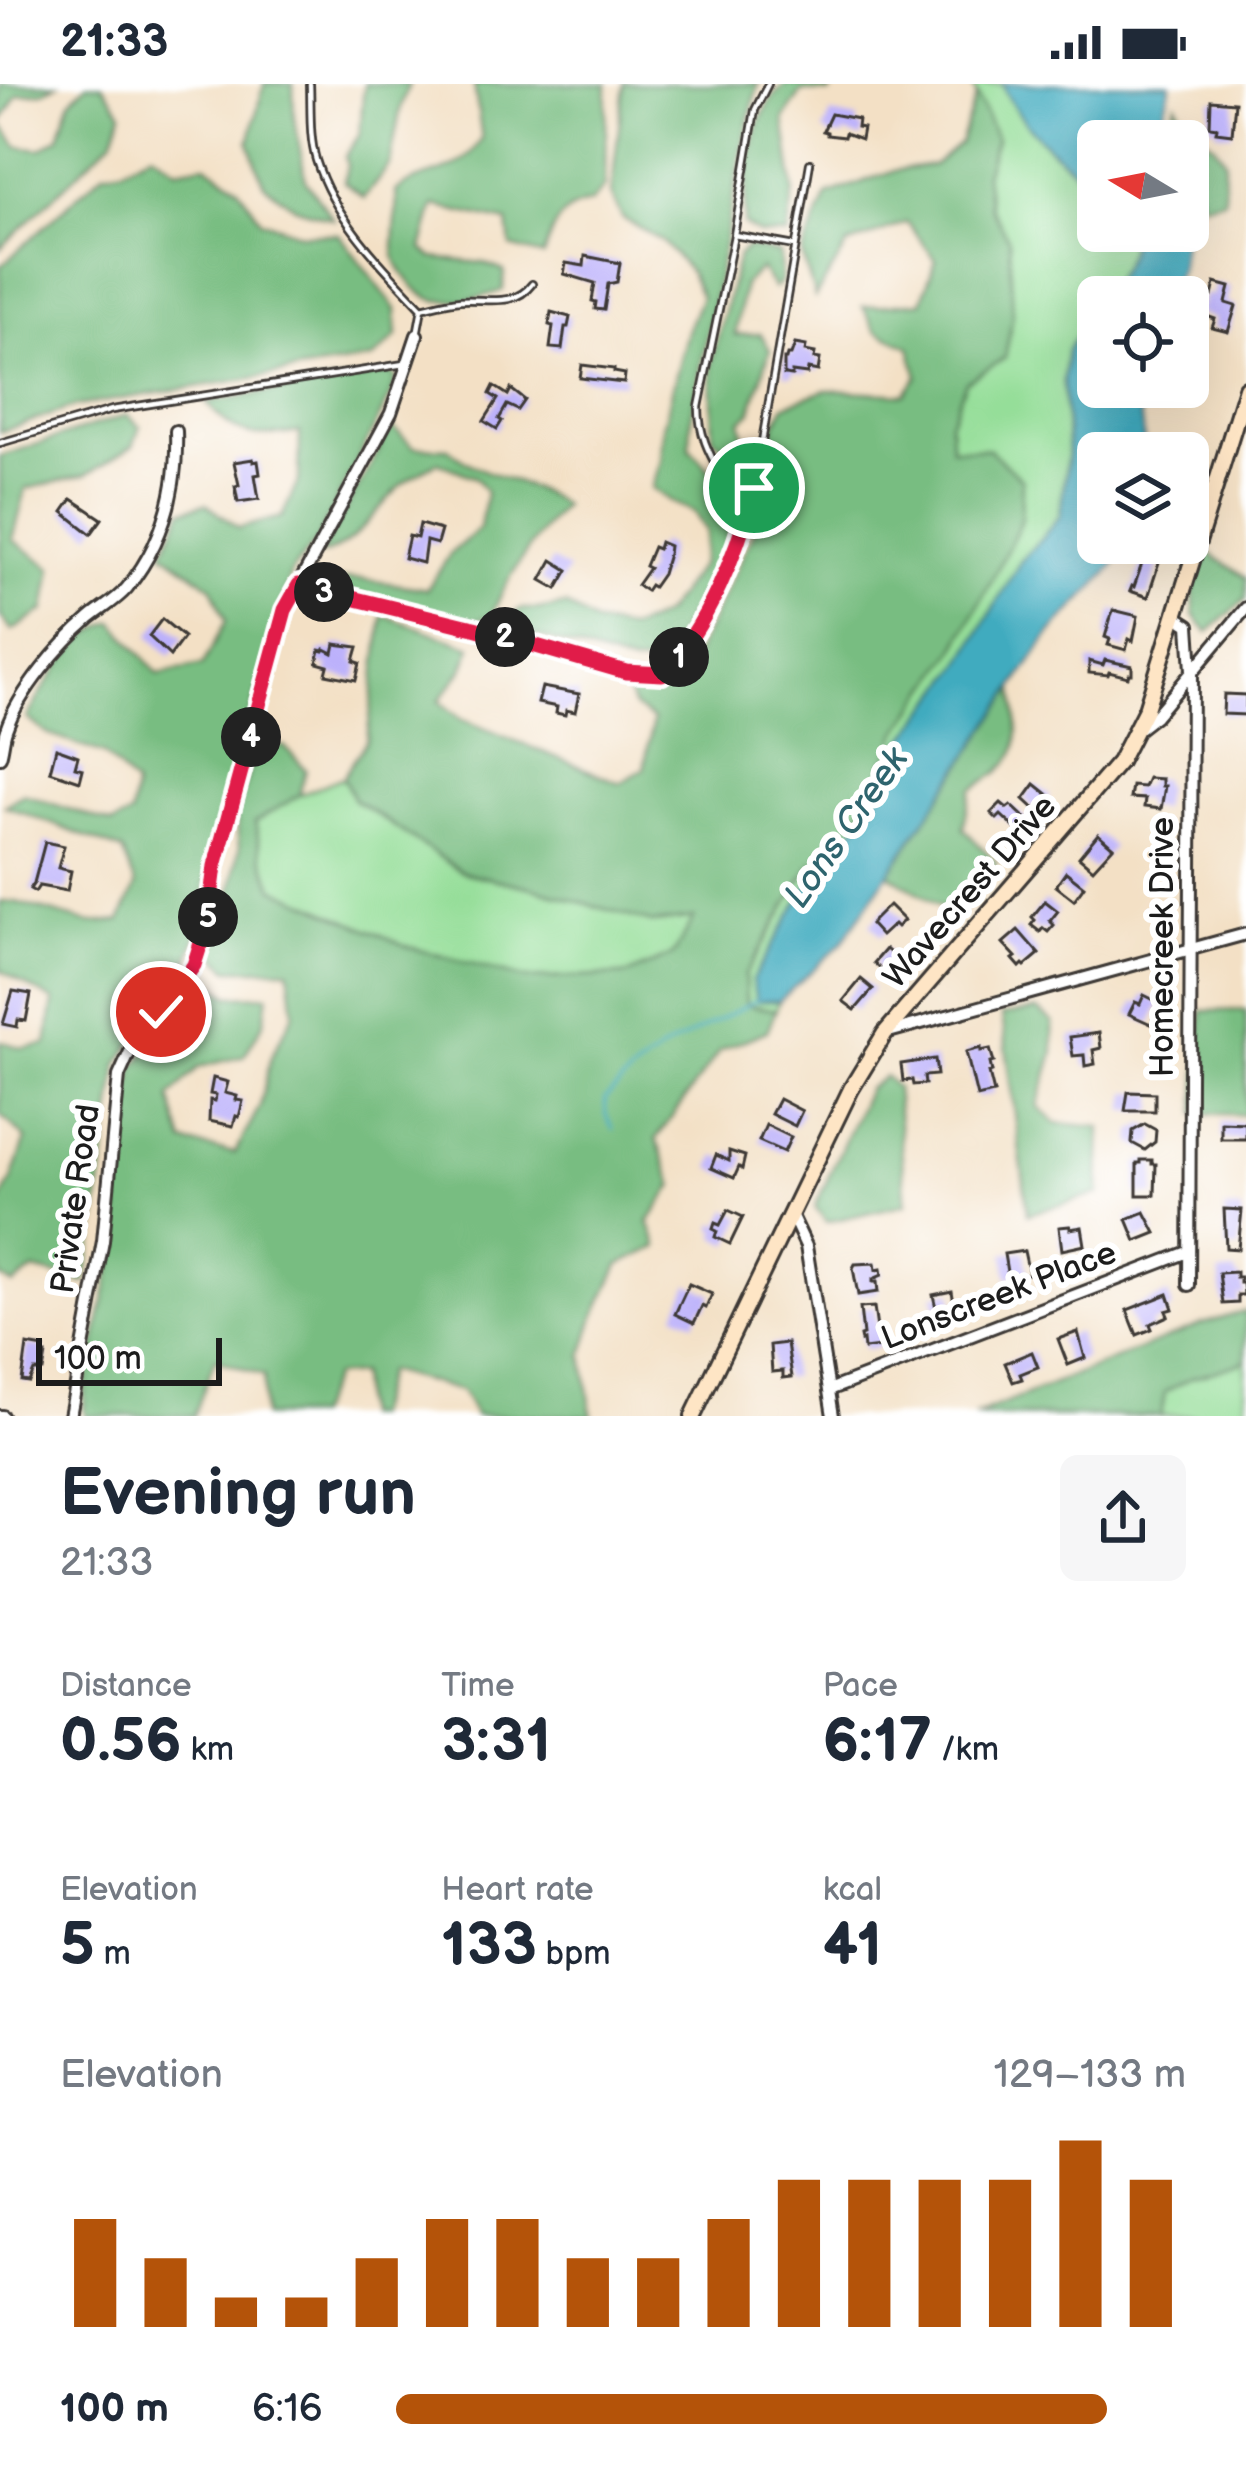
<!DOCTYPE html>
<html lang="en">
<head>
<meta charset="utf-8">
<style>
	:root { --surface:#fff; --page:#f6f6f7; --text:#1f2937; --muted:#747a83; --accent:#b45309 }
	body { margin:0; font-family:"Balsamiq Sans",sans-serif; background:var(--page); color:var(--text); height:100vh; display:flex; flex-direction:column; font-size:45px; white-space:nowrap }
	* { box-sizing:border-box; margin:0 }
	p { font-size:39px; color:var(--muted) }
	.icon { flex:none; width:66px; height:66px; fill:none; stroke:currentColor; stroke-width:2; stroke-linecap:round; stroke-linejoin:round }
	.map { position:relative; height:1332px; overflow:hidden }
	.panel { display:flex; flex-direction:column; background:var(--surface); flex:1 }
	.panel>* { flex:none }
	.needle { width:78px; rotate:280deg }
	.controls { position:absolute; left:1077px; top:36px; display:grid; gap:24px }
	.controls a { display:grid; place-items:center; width:132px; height:132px; border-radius:18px; background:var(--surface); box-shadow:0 12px 48px #0002; font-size:60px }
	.scale { position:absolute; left:36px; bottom:30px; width:186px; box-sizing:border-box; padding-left:12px; border:6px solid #1c1c1c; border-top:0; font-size:33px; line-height:42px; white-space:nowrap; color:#1c1c1c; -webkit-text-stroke:9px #fff; paint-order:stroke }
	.pin { position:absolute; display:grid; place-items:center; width:102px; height:102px; color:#fff; margin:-51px; border:6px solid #fff; border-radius:50%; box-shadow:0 3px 12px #0007 }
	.km { position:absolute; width:60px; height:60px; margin:-30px; border-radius:50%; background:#222; color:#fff; font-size:33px; line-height:60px; text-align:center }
	.round { display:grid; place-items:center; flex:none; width:126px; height:126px; border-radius:18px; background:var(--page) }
	.head { display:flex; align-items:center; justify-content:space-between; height:204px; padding:0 60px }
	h1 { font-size:66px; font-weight:700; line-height:90px }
	.figures { display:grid; grid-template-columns:repeat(3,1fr); gap:18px; height:204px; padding:12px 60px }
	.figures div { display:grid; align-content:center }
	.figures b { font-size:60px; font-weight:700 }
	.figures small { font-size:33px; font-weight:400 }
	.figures p { font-size:33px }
	.chart { height:336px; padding:24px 60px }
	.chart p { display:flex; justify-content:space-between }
	.chart svg { width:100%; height:216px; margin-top:12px; stroke:var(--accent); stroke-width:6 }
	ul { padding:0 60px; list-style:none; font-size:39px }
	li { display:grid; grid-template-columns:192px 144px 1fr; align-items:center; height:90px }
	li i { height:30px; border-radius:15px; background:var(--accent) }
	.status { display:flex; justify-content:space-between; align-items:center; height:84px; padding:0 60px; background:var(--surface); direction:ltr }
	.status svg { height:33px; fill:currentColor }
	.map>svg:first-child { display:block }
	.green { fill:#95de99; stroke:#587d5a; stroke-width:3 }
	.forest { fill:#78bd81; stroke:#4a6c4e; stroke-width:3 }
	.water { fill:#3fabbf; stroke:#2e646e; stroke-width:3 }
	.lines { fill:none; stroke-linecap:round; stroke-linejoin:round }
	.stream { stroke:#3fabbf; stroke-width:3 }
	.building { fill:#bbb0fb }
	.lane-casing { stroke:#3c3935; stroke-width:10 }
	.street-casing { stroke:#3c3935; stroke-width:16 }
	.secondary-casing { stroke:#3c3935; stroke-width:20 }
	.lane { stroke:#fff; stroke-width:4.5 }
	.street { stroke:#fff; stroke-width:10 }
	.secondary { stroke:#fee5c5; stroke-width:14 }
	.route-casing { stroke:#fff; stroke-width:24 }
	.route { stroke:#e11d48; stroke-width:15 }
	.labels { text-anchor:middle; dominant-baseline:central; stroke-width:12; stroke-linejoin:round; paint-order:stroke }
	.street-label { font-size:33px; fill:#1c1c1c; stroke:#fff }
	.water-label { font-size:36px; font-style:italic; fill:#2e646e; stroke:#fff }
</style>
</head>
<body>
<div class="status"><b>21:33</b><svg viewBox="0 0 49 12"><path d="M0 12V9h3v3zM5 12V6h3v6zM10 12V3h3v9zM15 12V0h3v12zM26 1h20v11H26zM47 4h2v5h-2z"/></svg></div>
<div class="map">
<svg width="1246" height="1332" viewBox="0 0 1246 1332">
	<rect width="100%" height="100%" fill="#fff"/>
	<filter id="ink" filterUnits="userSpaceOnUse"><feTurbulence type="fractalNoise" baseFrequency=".00833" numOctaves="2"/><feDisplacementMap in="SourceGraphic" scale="24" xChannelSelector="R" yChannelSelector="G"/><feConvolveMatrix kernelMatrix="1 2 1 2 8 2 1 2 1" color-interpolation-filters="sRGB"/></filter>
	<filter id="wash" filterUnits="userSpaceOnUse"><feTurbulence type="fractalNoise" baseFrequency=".004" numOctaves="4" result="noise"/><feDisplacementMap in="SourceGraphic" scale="48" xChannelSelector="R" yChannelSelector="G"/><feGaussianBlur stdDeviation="2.7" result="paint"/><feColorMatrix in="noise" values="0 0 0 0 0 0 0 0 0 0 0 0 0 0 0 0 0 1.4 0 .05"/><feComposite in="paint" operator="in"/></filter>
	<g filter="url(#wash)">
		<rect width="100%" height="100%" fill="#f3e0c5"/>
		<!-- green -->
		<g class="green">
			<path d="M971 0H1002C1020 44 1063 76 1098 107V147H1132C1132 173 1116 192 1102 213H1098V219L1067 267 1063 297 1068 368 1060 432 1020 478 960 582 900 661 890 679 875 720 812 794 756 916 779 917 776 926 746 921 745 891 810 782 867 720 899 647 954 567 1021 438 989 365 951 364 950 339 966 297 1005 274 1009 156 989 122 985 91 996 55Z"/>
			<path d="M343 693 354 716 462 788 534 804 652 839 696 834 674 870 627 891 526 895 409 863 274 804 262 774 255 738 299 711Z"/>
			<path d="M1246 1239V1332H1011Z"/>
		</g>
		<!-- forest -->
		<g class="forest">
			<path d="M0 0H57L43 8 18 11 1 39 17 62 41 65 59 53 70 17 87 0H102L122 28 113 55 0 165Z"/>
			<path d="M264 0H293L294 33 306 97 333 135 294 123 264 100 249 59Z"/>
			<path d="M364 0H409L401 22 390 80 364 114 344 98 347 81 345 72 360 50Z"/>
			<path d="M474 0H607L605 103 590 119C558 124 552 145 543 172L511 163 508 138 434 122 422 165 433 174 483 179 504 187 503 206C487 213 453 219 435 216 417 212 395 184 394 166 394 146 398 127 396 107 431 82 453 98 482 55Z"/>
			<path d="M624 0H758L744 57 691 335 690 364 712 388 729 444 722 477 661 579 632 581 510 544 507 536 520 525H543L566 521 596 540 629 545 647 539 665 529 701 480 706 447 694 428 674 419 652 404 661 377 663 343 687 247 701 213 689 187 663 158 622 134 611 110Z"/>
			<path d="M786 0H832L830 9 802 7 784 35 794 107 787 151H760L744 141C747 96 748 30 786 0Z"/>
			<path d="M977 10 996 55 985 91 989 122 1009 156 1013 230 1005 274 966 298 950 339 951 364 989 365 1022 396 1021 438 998 484 954 567 899 647 867 720 810 782 745 891 746 921 776 926 767 947 720 966 656 1055 674 1101 649 1138 658 1163 619 1181 595 1232 583 1271 592 1332H475L461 1307 386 1287 373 1332H362L359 1290 333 1292 315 1332H263L264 1292 215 1275 194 1332H88L84 1328V1309L118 1153V1088L134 984 196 899 209 896 229 912 268 911 264 938 244 972 199 983 170 1013 184 1059 235 1069 260 1022 271 973 294 929 289 885H229L214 870 228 825 239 765 236 731 255 666 284 662 306 686 299 711 255 738 262 774 274 804 409 863 526 895 627 891 674 870 694 834 652 839 534 804 462 788 354 715 343 693 367 656 383 531 472 563 463 585 439 617 461 635 620 699 644 685 653 636 634 623 627 607 660 610 687 588 756 443 775 340 785 321 826 306 905 310 918 292 910 263 876 247 863 223 921 218 936 176 907 138 848 161 815 213 802 171 827 111 892 87 934 81 960 59Z"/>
			<path d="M1176 19 1187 41 1214 60 1225 75 1224 115 1203 120 1188 77V57H1173L1170 37Z"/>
			<path d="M152 68 177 85 205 80 213 85 238 102 261 136 302 150H339L396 225 397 252 373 275 76 322 0 348V183L104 88 123 84Z"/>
			<path d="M747 163 780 170 781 198 774 205 761 185 744 200 735 251 761 250 770 266 751 328 741 337 745 355 746 401 729 368 713 353 711 281 738 172Z"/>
			<path d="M391 289 396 293 392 309 316 457 291 488 210 778 199 846 189 875 118 980 94 1154 85 1199 34 1186 13 1201 0 1193V1118L12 1096 26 1055 0 1030V957L22 964 47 960 54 917 0 886V818H16L89 839 120 837 136 802 123 767 5 722 23 710 113 740 131 731 135 702 104 670 47 650 27 634C45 601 76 548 114 538L158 590 203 581 226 537 212 503 163 468 183 426 206 420 239 444 282 433 299 396 300 348C256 355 236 355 206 318Z"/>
			<path d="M127 331 140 343 133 362 86 391 26 405 13 456 52 484 45 526 12 547 0 532V372Z"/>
			<path d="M392 343 414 363 448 364C480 394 528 395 563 421 533 455 509 489 492 531L478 536 446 532 358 513 335 496 361 495 427 505 451 469 480 444 486 408 476 394 437 378C426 385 413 392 403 400 377 422 355 465 320 471Z"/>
			<path d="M1206 467 1246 494V515L1208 548 1194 531 1193 503Z"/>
			<path d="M1014 604C1020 662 1026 674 972 705L963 744 997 779 956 833 889 790Z"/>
			<path d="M1038 926 1053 938 1054 969 1038 1022 1056 1039 1101 1043 1099 1110 1028 1130 1002 931Z"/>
			<path d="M1246 926V1031L1196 1029 1202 927Z"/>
			<path d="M885 992 896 1004 906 1120 827 1138 815 1123 868 1005Z"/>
			<path d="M1246 1227V1277L1191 1294 1165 1308 1161 1332H974L1200 1241Z"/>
		</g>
		<!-- water -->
		<g class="water">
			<path d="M1002 0H1171L1161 39 1165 57H1098V107C1063 76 1020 44 1002 0Z"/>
			<path d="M1132 147H1184L1179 186 1165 213H1102C1116 192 1132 173 1132 147Z"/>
			<path d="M1098 219V303H1136L1146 369H1098V459H1125L1114 482 1051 549 841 860 779 917H756L752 896 812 794 875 720 890 679 900 661 960 582 1020 478 1060 432 1068 368 1063 297 1067 266Z"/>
		</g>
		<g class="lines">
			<!-- stream -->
			<path class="stream" d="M613 1045 606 1031 605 1015 631 990 661 966 757 916"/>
		</g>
		<g id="blocks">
			<!-- building -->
			<g class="building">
				<path d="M1211 16 1235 18 1232 50 1216 48 1217 43 1210 42Z"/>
				<path d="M831 30 858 35 857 43 863 44 861 55 845 49 844 53 827 51V48L823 47Z"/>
				<path d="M585 172 620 179 617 198 608 200 604 226 595 225 596 218 592 217 595 199 564 190 566 179 584 182Z"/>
				<path d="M1215 199 1230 203 1226 219 1236 222 1228 248 1212 244 1215 235 1198 229 1205 210 1212 212Z"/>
				<path d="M551 228 570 233 568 243H565L562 265 550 264 553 242 549 241Z"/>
				<path d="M795 260 806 262 805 267 815 269 814 274 820 275 818 287 808 285 807 290 792 288V292L784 291V275H786L787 271H791Z"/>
				<path d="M582 281 614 285V288L625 290 624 299 580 294Z"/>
				<path d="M494 302 508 311 511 305 525 316 518 326 507 321 499 335 502 337 497 345 484 337 498 315 490 310Z"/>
				<path d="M253 375V378L258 377 260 390 255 391 259 415 238 418 235 402 239 401 234 378Z"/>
				<path d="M72 415 102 435 91 450 63 428Z"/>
				<path d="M420 440 441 446 437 460 426 457 423 479 404 474 409 452 417 454Z"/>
				<path d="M660 458 669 462 668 470 662 490 653 503 650 501 646 507 637 501 649 484 645 482 653 463 658 465Z"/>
				<path d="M1146 468 1161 473 1148 513 1130 507 1132 502 1134 503Z"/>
				<path d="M552 476 568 486 557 505 541 496Z"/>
				<path d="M1113 526 1138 532 1133 557 1129 555 1126 566 1108 561 1110 555 1105 553Z"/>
				<path d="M162 535 184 553 170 572 149 552Z"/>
				<path d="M335 560 358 563 354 577 360 579 356 596 326 590 328 582 317 579 320 566 324 567 325 565 333 569Z"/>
				<path d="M1105 576 1132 582V590H1129L1128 593 1109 588 1108 591 1089 589V577L1103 581Z"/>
				<path d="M542 603 579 610 575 628 566 626 565 631 556 629 557 623 538 619Z"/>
				<path d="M1224 610 1246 611V631L1223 630Z"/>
				<path d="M56 664 78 672 75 683 83 685 80 697 50 687Z"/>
				<path d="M1148 694 1162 695V702H1165L1161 725 1144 723 1145 715 1130 714 1132 702 1144 703Z"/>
				<path d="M1035 700 1050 712 1037 727 1024 715Z"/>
				<path d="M1001 719 1007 724 1011 721 1027 736 1018 747 1001 731 997 735 991 729Z"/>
				<path d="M1098 750 1113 763 1093 785 1079 773Z"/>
				<path d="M45 758 64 762 58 784 71 787 67 807 39 802 35 808 30 805 34 799Z"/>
				<path d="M1066 788 1084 802 1074 816 1056 802Z"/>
				<path d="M1045 817 1058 827 1050 837 1054 841 1048 848 1043 844 1040 848 1031 841 1035 836 1032 833Z"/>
				<path d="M889 821 904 836 897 843 894 840 881 852 870 840Z"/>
				<path d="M1018 846 1039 870 1025 882 1023 880 1020 883 1013 875 1016 873 1003 859Z"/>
				<path d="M886 865 901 879 889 893 874 879Z"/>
				<path d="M861 895 873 905 855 926 843 917Z"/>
				<path d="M13 907 31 910 26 937 18 936 17 943 3 940Z"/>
				<path d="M1144 911 1160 919 1151 940 1129 930 1135 918 1140 920Z"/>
				<path d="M1099 949 1101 964 1093 966 1095 980 1085 982 1084 971 1073 972 1070 953Z"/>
				<path d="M981 964V967L990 965 994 978 990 979 992 988 989 989 994 1009 977 1013 966 968Z"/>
				<path d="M935 975 937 991 924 992 925 1000 913 1001 912 996 903 997 901 980Z"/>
				<path d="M213 994 228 998 225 1009 237 1012 236 1016 243 1017 239 1033 236 1032 233 1042 209 1037 210 1016 215 1017 216 1011 210 1010Z"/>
				<path d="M1128 1008 1155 1009V1027H1125Z"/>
				<path d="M779 1015 802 1027 795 1042 771 1030Z"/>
				<path d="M1221 1038 1246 1039V1055H1221Z"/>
				<path d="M1145 1040 1156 1046 1155 1058 1145 1066 1132 1059 1133 1047Z"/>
				<path d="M766 1041 791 1053 784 1068 759 1057Z"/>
				<path d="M729 1067 745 1072 742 1085 739 1083 734 1094 711 1084 716 1071 729 1077Z"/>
				<path d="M1141 1076H1152V1080H1156L1155 1111H1137V1079H1141Z"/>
				<path d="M1224 1125 1242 1126 1238 1165 1226 1164Z"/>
				<path d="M728 1126 743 1133 730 1160 715 1153 717 1147 713 1145 715 1139 720 1141Z"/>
				<path d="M1145 1128 1156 1149 1136 1157 1127 1135Z"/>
				<path d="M1070 1142V1145L1082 1143 1085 1161 1062 1166 1059 1143Z"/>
				<path d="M1024 1167 1029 1190 1008 1194 1004 1170Z"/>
				<path d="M875 1179 876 1186 881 1185 882 1191 873 1195V1198H877L878 1208 858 1211 853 1184 855 1180Z"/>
				<path d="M1236 1188V1193H1240V1199H1243L1244 1211H1238V1219L1223 1220 1219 1189Z"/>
				<path d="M689 1200 712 1210 706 1224 702 1222 694 1239 675 1230Z"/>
				<path d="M952 1207 956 1232H938L933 1211Z"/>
				<path d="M1168 1210 1173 1225 1166 1227 1168 1232 1150 1240 1152 1245 1137 1251 1127 1226Z"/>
				<path d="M874 1223 877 1245 882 1244 884 1258 879 1259 880 1263 864 1265 863 1256 861 1257 860 1252 863 1251 860 1224Z"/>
				<path d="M1078 1248 1085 1274 1068 1281 1058 1255Z"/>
				<path d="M787 1259 792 1293 783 1294V1287L772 1288 770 1261Z"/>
				<path d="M27 1261 44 1264 43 1270H46L43 1287H34L29 1298 22 1297Z"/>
				<path d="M1032 1268 1038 1283 1020 1290 1022 1295 1013 1298 1005 1279Z"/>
			</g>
		</g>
	</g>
	<g filter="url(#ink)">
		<use href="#blocks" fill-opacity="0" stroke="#3c3935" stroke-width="3"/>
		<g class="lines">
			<defs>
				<g id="lane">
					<path d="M310 0C311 25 309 53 316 76 334 134 381 181 422 224L417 251"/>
					<path d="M768 0 755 26 734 151 795 162"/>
					<path d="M734 151 699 323C699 375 735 394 741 447"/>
					<path d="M422 224C434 221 447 217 460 216 487 214 514 224 532 200"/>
					<path d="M0 359 112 326 404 280"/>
					<path d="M299 501 474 544 626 588 662 590C708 543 738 466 754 404L810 79"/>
				</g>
				<g id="street">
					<path d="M1175 532 1189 541 1192 586 1189 1201"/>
					<path d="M1137 646 1155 632 1246 524"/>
					<path d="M0 673C3 664 3 654 6 646 19 607 60 560 90 534 102 524 117 516 127 504 164 458 178 405 176 347"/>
					<path d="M885 949 1246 850"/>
					<path d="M791 1130 806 1162 833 1332"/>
					<path d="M829 1306 1188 1168"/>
					<path d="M0 1332H2"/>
					<path d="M70 1332 103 1157 119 992 133 961 161 928 194 881 209 829 215 782 236 701 285 526 391 329 417 251"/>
				</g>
				<path id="secondary" d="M693 1332 851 1005 885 949 1119 678 1146 625 1246 304"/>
			</defs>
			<!-- lane casing -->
			<use href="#lane" class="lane-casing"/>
			<!-- street casing -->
			<use href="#street" class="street-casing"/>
			<!-- secondary casing -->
			<use href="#secondary" class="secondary-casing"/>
			<!-- lane -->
			<use href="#lane" class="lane"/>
			<!-- street -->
			<use href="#street" class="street"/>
			<!-- secondary -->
			<use href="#secondary" class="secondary"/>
		</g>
	</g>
	<g class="lines" filter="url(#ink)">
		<defs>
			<path id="route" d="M161 928 194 881 200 862 209 829 215 782 285 526 299 501 474 544 626 588 662 590C708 543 738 466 754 404"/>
		</defs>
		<!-- route casing -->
		<use href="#route" class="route-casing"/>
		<!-- route -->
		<use href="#route" class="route"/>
	</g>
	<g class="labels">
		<!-- street labels -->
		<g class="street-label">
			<text transform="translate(970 808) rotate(-49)">Wavecrest Drive</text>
			<text transform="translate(1163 863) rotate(-90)">Homecreek Drive</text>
			<text transform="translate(76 1115) rotate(-82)">Private Road</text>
			<text transform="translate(999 1212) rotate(-21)">Lonscreek Place</text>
		</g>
		<!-- water labels -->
		<g class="water-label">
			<text transform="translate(847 744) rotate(-55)">Lons Creek</text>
		</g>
	</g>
</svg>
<div class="controls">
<a><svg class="needle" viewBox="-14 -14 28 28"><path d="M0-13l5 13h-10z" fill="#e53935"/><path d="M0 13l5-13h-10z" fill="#747a83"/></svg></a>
<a><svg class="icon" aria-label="locate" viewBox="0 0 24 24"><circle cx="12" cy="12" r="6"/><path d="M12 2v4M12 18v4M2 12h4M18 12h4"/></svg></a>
<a><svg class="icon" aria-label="layers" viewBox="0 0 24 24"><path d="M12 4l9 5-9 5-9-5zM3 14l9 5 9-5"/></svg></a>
</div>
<div class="scale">100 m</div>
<div class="pin" style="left:754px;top:404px;background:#1e9e55"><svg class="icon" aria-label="arrive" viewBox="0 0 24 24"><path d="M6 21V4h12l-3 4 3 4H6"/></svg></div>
<div class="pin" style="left:161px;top:928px;background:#d93025"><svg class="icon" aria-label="check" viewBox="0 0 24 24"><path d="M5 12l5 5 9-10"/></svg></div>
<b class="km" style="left:679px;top:573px">1</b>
<b class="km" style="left:505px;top:553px">2</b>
<b class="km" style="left:324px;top:508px">3</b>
<b class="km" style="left:251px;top:653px">4</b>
<b class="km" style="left:208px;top:833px">5</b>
</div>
<section class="panel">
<div class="head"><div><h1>Evening run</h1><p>21:33</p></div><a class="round"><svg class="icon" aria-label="share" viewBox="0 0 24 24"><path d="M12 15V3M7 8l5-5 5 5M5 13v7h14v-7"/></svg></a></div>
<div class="figures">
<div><p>Distance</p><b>0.56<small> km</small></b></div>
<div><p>Time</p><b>3:31</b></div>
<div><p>Pace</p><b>6:17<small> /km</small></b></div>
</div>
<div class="figures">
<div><p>Elevation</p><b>5<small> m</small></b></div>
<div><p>Heart rate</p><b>133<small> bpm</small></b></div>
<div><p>kcal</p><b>41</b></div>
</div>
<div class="chart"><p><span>Elevation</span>129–133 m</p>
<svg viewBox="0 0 160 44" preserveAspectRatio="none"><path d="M5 44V22M15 44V30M25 44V38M35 44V38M45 44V30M55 44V22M65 44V22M75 44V30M85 44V30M95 44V22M105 44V14M115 44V14M125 44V14M135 44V14M145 44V6M155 44V14"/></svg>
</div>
<ul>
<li><b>100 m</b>6:16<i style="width:90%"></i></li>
</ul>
</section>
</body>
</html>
